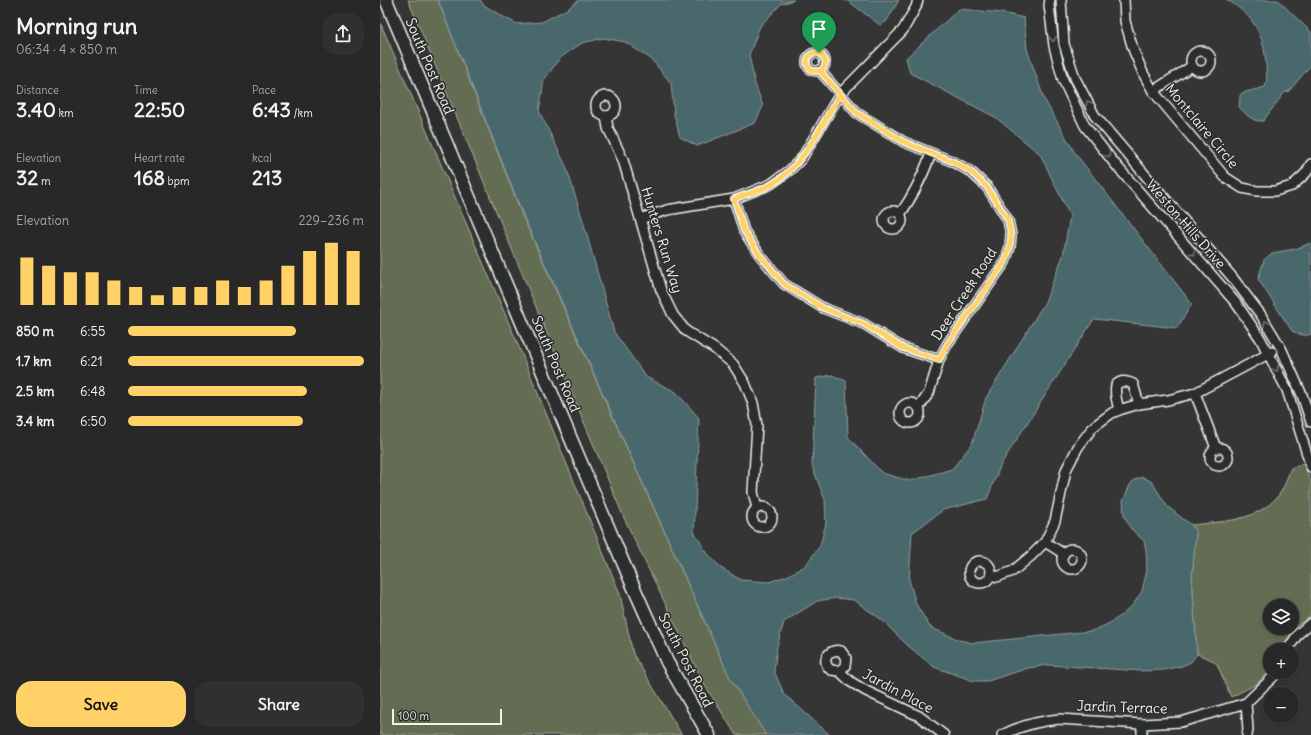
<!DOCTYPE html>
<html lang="en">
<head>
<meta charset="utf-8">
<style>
	:root { --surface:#282828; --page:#303030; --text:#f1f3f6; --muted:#a5a6a8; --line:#444445; --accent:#ffd166 }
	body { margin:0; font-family:Delius,sans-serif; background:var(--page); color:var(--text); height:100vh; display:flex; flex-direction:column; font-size:15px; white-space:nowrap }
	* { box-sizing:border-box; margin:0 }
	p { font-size:13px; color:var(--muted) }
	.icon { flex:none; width:22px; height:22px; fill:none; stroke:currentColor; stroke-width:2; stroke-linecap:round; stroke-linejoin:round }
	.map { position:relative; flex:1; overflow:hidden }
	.sheet { display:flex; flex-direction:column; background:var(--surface); width:380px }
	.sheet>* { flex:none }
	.fabs { position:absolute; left:883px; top:599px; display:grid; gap:8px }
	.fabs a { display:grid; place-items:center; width:36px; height:36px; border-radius:50%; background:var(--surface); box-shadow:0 2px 6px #0003,0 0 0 1px var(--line); font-size:20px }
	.scale { position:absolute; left:12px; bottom:10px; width:110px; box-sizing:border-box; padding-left:4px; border:2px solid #f4f1e8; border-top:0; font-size:11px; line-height:14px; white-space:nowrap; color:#f4f1e8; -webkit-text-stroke:3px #2a2d2e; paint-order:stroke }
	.pin { position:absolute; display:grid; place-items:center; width:34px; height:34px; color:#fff; margin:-41px -17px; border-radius:50% 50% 50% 0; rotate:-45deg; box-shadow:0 0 4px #0007 }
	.pin .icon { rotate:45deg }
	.round { display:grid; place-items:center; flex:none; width:42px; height:42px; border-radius:16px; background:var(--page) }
	.headline { display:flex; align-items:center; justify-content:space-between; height:68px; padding:0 16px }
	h1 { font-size:22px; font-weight:700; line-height:30px }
	.metrics { display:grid; grid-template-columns:repeat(3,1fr); gap:6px; height:68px; padding:4px 16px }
	.metrics div { display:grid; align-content:center }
	.metrics b { font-size:20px; font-weight:700 }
	.metrics small { font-size:11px; font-weight:400 }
	.metrics p { font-size:11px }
	.chart { height:112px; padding:8px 16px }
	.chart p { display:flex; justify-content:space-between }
	.chart svg { width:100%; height:72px; margin-top:4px; stroke:var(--accent); stroke-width:6 }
	.primary-button { display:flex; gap:8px; margin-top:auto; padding:8px 16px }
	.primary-button a { flex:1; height:46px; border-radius:16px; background:var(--accent); color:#111; font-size:16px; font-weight:700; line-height:46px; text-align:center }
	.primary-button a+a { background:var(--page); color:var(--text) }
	ul { padding:0 16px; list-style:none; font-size:13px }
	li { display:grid; grid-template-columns:64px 48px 1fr; align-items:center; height:30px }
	li i { height:10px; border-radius:5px; background:var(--accent) }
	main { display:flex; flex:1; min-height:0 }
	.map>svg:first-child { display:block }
	.green { fill:#646d53; stroke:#acaf9e; fill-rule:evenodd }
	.water { fill:#4a676c; stroke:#8e9e9e }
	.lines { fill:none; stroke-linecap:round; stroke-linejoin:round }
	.street-casing { stroke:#f4f1e8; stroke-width:12 }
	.secondary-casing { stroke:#f4f1e8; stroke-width:15 }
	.street { stroke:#2a2d2e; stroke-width:9 }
	.secondary { stroke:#2a2d2e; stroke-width:12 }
	.oneway { stroke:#71726f }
	.route-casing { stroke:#fff; stroke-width:8 }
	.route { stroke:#ffd166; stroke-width:5 }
	.labels { text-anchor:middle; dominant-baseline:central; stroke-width:3; stroke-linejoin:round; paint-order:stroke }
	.street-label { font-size:14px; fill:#f4f1e8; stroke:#2a2d2e }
</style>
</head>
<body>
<main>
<section class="sheet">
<div class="headline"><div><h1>Morning run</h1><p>06:34 · 4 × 850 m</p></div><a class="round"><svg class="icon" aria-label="share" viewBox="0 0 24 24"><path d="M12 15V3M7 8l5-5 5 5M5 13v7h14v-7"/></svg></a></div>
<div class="metrics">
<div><p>Distance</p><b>3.40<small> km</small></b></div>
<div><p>Time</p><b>22:50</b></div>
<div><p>Pace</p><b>6:43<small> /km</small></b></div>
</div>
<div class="metrics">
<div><p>Elevation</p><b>32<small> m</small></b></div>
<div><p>Heart rate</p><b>168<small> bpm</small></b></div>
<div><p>kcal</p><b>213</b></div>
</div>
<div class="chart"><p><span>Elevation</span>229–236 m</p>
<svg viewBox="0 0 160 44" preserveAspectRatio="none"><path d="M5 44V15M15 44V20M25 44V24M35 44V24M45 44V29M55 44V33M65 44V38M75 44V33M85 44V33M95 44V29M105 44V33M115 44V29M125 44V20M135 44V11M145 44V6M155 44V11"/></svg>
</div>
<ul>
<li><b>850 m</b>6:55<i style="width:71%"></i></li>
<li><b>1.7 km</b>6:21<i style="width:100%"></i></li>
<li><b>2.5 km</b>6:48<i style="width:76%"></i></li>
<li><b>3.4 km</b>6:50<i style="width:74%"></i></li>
</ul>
<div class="primary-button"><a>Save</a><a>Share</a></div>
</section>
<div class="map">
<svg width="931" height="735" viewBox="0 0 931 735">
	<rect width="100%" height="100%" fill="#363536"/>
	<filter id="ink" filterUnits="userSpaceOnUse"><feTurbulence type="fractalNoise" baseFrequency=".025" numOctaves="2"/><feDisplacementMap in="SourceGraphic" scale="8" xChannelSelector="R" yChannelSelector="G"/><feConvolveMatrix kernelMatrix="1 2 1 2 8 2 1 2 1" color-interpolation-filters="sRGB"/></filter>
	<g filter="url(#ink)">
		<!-- green -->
		<g class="green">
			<path d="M28 0H58L143 217 350 678 386 735H356L324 684 244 518Z"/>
			<path d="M0 22 134 335 240 594 253 654 302 735H0Z"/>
			<path d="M923 463 931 482V615L918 625 899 650H890V667L889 670 877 684 851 697 837 664 828 658 817 654 812 577 816 533 812 525C843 521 876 522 898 496 904 489 907 477 911 468ZM890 606H912V628H890Z"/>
		</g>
		<!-- water -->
		<g class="water">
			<path d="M58 0H100L104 5 120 15 137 24 162 22 187 9 199 0H414L401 4 380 26 369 55 375 84 383 106 375 123 317 146 300 137 294 114 291 83 271 59 245 42 224 38 202 43 180 58 164 80 159 111 186 166 203 221 234 332 266 377 296 392 319 418 314 532 328 554 341 568 361 580 389 582 407 576 425 566 440 546 446 523 445 500 432 466 436 378 452 375 466 381 468 437 502 473 530 481 572 469 592 444 606 398 665 302 683 256 690 216 660 154 615 117 530 73 526 58 579 9 623 13 644 18 647 49 664 99 695 153 812 304 797 328 714 319 621 464 607 499 563 510 532 533 529 580 536 604 550 627 579 640 593 643 712 631 728 624 742 615 753 605 762 591 767 570 766 550 764 541 751 529 744 515 743 501 750 485 754 480 763 477 772 482 787 506 803 519 812 525 816 533 812 577 817 654 811 662 802 666 784 670 762 671 668 665 648 668 608 681H594L554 667 527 645 502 620 474 600 456 598 437 601 404 622 397 646 394 671 404 694 450 735H386L350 678 145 220Z"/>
			<path d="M463 0H519L506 22 500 25 468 1Z"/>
			<path d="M847 0H898L931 32V65L909 91 904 93 883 121C872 122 867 115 859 107L860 96 862 93 885 87C888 79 886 73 886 65 884 34 874 16 847 0Z"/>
			<path d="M931 243V334C925 337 918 334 912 331L878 279 884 260 892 253 915 249Z"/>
		</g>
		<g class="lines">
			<defs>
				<g id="street">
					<path d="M670 0 669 5 674 46 683 80 705 126 735 164 856 303 880 338 907 390 931 467"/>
					<path d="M681 0 684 44 695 78 715 116 852 277 881 315 901 348 922 395 931 422"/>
					<path d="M744 0 745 21 753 49 763 73 773 91 845 177 862 188 877 191H895L912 186 926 173 931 164"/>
					<circle cx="821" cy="61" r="10"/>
					<circle cx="436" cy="62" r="9"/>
					<path d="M440 71 477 113 524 142 574 162 591 172 607 187 628 220 631 235 630 247 625 262 568 343 559 360 549 393 539 407"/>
					<path d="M773 91 812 66"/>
					<circle cx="226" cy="106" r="10"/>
					<path d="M226 116 228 128 243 160 281 290 293 315 306 331 335 349 353 364 365 383 373 403 377 425 373 492 377 508"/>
					<path d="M354 199 364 231 379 254 404 284 443 308 484 324 523 348 559 360"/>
					<circle cx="513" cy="220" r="9"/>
					<path d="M520 214C534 195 543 175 551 154"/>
					<path d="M260 219 287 210 354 199 391 184 410 170 422 158 460 94 523 30 536 7 538 0"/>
					<path d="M815 393 836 448"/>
					<circle cx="530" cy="413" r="10"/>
					<path d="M739 410C737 401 734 394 736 385 741 380 746 381 753 384L759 404"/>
					<circle cx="839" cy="457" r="9"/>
					<circle cx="382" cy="517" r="10"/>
					<path d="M665 542 684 554"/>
					<circle cx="692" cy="559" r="10"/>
					<circle cx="600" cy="572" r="11"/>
					<path d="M611 574 617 577 633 571 651 556 665 542 675 521 686 470 698 447 713 427 732 413 739 410 759 404 788 400 815 393 892 352"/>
					<path d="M907 650 919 633 931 623"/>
					<path d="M459 671 465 666 466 658 461 651C448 648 440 662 451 670L459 671 471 682 486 691 539 716 564 735"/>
					<path d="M866 703 868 730 867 735"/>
					<path d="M622 735C640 726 659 721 679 719L762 724 801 722 866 703 894 676 896 672"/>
					<path d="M762 735V724"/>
				</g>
				<path id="secondary" d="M6 0 250 579 287 662 329 735"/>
			</defs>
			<!-- street casing -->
			<use href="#street" class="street-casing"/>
			<!-- secondary casing -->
			<use href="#secondary" class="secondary-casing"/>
			<!-- street -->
			<use href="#street" class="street"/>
			<!-- secondary -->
			<use href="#secondary" class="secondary"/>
		</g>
		<!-- one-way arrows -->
		<defs><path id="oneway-chevron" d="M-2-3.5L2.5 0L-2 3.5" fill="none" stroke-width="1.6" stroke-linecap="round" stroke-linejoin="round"/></defs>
		<g class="oneway">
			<use href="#oneway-chevron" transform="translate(673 39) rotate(84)"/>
			<use href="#oneway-chevron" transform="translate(708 103) rotate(-118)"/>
			<use href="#oneway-chevron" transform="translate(728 155) rotate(52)"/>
			<use href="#oneway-chevron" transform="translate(813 253) rotate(49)"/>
			<use href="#oneway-chevron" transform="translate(886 323) rotate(-121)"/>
			<use href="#oneway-chevron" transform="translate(896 369) rotate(62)"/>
		</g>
	</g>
	<g class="lines" filter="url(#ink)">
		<defs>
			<path id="route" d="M439 53 442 55 446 62 443 69 440 71 460 94C441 125 425 165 392 184 380 191 366 194 354 199L364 231 379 254 404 284 443 308 484 324 523 348 559 360 568 343 625 262 630 247 631 235 628 220 607 187 591 172 574 162 524 142 477 113 440 71H433C422 65 427 51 439 53"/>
		</defs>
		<!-- route casing -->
		<use href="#route" class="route-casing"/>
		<!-- route -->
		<use href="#route" class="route"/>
	</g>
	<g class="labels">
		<!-- street labels -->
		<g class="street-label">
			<text transform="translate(50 66) rotate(67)">South Post Road</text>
			<text transform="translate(822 126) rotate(50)">Montclaire Circle</text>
			<text transform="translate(806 224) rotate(49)">Weston Hills Drive</text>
			<text transform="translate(282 240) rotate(73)">Hunters Run Way</text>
			<text transform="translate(584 294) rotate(-57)">Deer Creek Road</text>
			<text transform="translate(176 364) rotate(67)">South Post Road</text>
			<text transform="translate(306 660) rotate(63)">South Post Road</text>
			<text transform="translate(518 691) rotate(28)">Jardin Place</text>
			<text transform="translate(742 707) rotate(2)">Jardin Terrace</text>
		</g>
	</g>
</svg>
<div class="fabs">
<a><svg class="icon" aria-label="layers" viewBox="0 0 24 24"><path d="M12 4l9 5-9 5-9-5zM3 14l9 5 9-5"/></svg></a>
<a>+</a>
<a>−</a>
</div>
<div class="scale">100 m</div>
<div class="pin" style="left:439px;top:53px;background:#1e9e55"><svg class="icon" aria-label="arrive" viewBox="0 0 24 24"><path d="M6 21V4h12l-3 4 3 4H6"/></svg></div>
</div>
</main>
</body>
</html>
